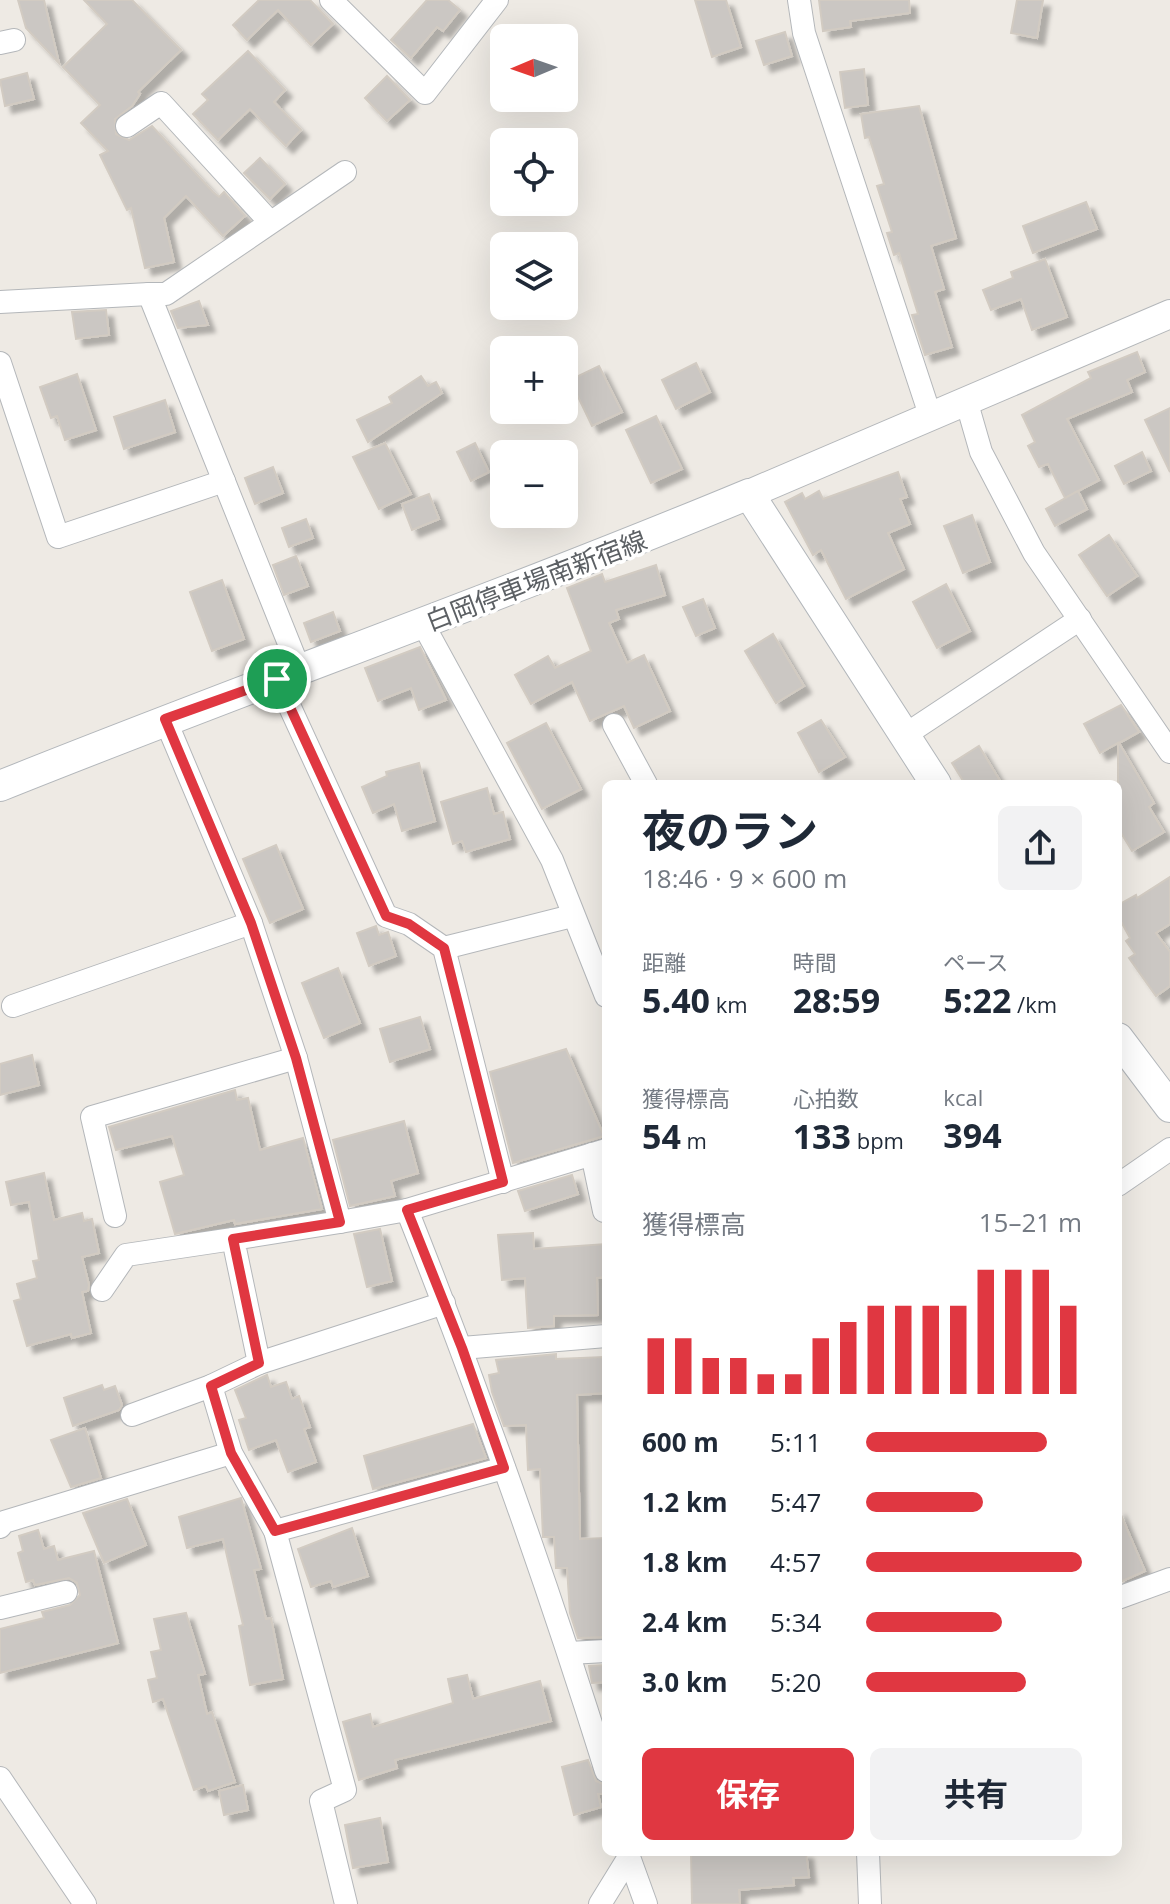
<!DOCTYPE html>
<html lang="ja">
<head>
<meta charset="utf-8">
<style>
	:root { --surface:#fff; --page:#f2f2f3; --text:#1f2937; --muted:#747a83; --accent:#e03741 }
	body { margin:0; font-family:"Open Sans","Noto Sans JP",sans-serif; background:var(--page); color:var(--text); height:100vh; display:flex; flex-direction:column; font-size:30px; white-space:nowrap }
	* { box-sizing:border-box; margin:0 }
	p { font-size:26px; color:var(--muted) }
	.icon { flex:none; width:44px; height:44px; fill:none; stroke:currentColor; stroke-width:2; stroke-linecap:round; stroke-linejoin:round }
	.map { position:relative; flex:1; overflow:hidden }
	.sheet { position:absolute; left:602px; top:780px; width:520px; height:1076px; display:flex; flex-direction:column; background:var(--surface); border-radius:12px; box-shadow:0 8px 32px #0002 }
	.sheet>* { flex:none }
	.needle { width:52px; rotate:268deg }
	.controls { position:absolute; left:490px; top:24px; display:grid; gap:16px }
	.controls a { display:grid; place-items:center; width:88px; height:88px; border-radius:12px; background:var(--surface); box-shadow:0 8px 32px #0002; font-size:40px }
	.pin { position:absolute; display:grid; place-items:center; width:68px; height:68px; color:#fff; margin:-34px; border:4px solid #fff; border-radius:50%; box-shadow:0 2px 8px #0007 }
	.round { display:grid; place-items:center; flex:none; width:84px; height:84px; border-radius:12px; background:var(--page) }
	.headline { display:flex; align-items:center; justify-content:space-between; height:136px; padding:0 40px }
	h1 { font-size:44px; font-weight:700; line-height:60px }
	.stats { display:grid; grid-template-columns:repeat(3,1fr); gap:12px; height:136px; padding:8px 40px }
	.stats div { display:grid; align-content:center }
	.stats b { font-size:34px; font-weight:700 }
	.stats small { font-size:22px; font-weight:400 }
	.stats p { font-size:22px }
	.chart { height:224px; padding:16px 40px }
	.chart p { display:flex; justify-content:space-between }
	.chart svg { width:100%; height:144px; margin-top:8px; stroke:var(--accent); stroke-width:6 }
	.primary-button { display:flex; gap:16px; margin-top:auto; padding:16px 40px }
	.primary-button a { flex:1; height:92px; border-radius:12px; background:var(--accent); color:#fff; font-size:32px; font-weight:700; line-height:92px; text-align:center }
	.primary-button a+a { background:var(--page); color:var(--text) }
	ul { padding:0 40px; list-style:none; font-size:26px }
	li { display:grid; grid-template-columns:128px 96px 1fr; align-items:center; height:60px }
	li i { height:20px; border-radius:10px; background:var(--accent) }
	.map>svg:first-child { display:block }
	.building { fill:#cbc7c3; stroke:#d2cbc2; stroke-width:2; filter:url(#shadow) }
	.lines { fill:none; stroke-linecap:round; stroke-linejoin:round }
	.minor-casing { stroke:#b4b7ba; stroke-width:24 }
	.tertiary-casing { stroke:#b4b7ba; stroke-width:30 }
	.secondary-casing { stroke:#b3b7bb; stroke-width:32 }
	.minor { stroke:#fff; stroke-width:22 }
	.tertiary { stroke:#fff; stroke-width:28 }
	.secondary { stroke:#fff; stroke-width:30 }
	.route-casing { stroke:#fff; stroke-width:16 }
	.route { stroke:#e03741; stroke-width:10 }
	.labels { text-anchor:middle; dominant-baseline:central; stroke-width:7; stroke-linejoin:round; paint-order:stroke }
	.street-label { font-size:26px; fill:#5c6064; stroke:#fff }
</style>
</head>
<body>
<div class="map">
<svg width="1170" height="1904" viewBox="0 0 1170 1904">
	<defs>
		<filter id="shadow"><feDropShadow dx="7" dy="7" stdDeviation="2" flood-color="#0004"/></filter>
	</defs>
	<rect width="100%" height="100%" fill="#eeeae4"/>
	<!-- building -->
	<g class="building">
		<path d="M18 0H44L59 63 26 28Z"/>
		<path d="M84 0H132L181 50 138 92 140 94 132 106 115 119 116 134 129 140 152 126 213 192 219 197 224 192 245 216 223 236 186 196 164 218 174 262 145 268 131 208 127 210 100 155 108 151 81 123 100 105 63 67 107 24Z"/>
		<path d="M259 0H310L333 24 311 45 278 10 247 40 233 25Z"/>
		<path d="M427 0H448L460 10 443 31 437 27 411 58 391 40Z"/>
		<path d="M695 0H726L741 47 712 57Z"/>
		<path d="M819 0H909L910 13 850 21 851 27 823 31Z"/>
		<path d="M1017 0H1043L1037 38 1011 33Z"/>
		<path d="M785 32 792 56 764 65 756 41Z"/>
		<path d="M248 51 285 90 274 102 301 130 286 146 250 109 218 140 193 114 208 100 202 94Z"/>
		<path d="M864 69 868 105 845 108 840 72Z"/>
		<path d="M27 73 34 99 5 106 0 80Z"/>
		<path d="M387 76 410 100 387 121 365 98Z"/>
		<path d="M919 106 956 238 931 246 944 289 935 292 952 347 925 355 912 315 918 314 899 253 894 255 887 233 892 232 877 186 884 184 869 137 865 138 861 114Z"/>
		<path d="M260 158 285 184 270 199 244 173Z"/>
		<path d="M1086 202 1097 229 1033 253 1023 226Z"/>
		<path d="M1045 259 1067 317 1032 330 1021 299 991 310 983 290 1013 278 1011 272Z"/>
		<path d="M199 301 208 325 178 328 171 311Z"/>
		<path d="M106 310 109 335 76 339 72 312Z"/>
		<path d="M1137 352 1145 372 1127 380 1132 392 1067 419 1099 480 1065 498 1048 464 1039 467 1028 446 1035 442 1022 415 1091 378 1088 372Z"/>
		<path d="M696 363 710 392 676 409 662 380Z"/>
		<path d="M599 366 622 412 592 426 570 380Z"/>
		<path d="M77 374 96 430 65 440 57 416 51 418 40 387Z"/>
		<path d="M421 376 428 386 436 382 442 393 368 442 357 420 392 403 389 397Z"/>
		<path d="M165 400 175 432 124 449 114 417Z"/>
		<path d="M1170 408V472L1145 420Z"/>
		<path d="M656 416 682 469 651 483 626 430Z"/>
		<path d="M385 443 411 494 379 509 353 457Z"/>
		<path d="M475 443 489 472 471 481 457 452Z"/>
		<path d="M1142 452 1151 471 1124 484 1115 466Z"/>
		<path d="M273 467 283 493 255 504 245 478Z"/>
		<path d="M898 472 907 497 900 499 910 524 888 533 904 569 846 599 821 550 813 555 785 502 802 493 805 499 819 491 823 499Z"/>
		<path d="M1078 491 1087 509 1055 526 1046 509Z"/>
		<path d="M429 494 439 519 412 530 402 504Z"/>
		<path d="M972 515 990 562 963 573 944 526Z"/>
		<path d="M306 519 313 538 289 547 282 528Z"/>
		<path d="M1109 535 1137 576 1107 596 1079 555Z"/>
		<path d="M296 556 308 586 284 595 273 565Z"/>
		<path d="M656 565 665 595 616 610 619 619 609 623 627 663 644 655 670 711 634 728 624 706 590 721 572 682 531 704 515 675 548 656 555 668 591 651 567 588 602 574 605 582Z"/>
		<path d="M222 580 244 639 212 651 190 592Z"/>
		<path d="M946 584 970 631 937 648 913 602Z"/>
		<path d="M703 599 715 628 696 636 683 607Z"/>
		<path d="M333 612 340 631 311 642 304 623Z"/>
		<path d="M773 634 804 686 776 703 745 651Z"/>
		<path d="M420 647 446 700 419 710 411 688 378 701 365 668Z"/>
		<path d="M1121 705 1139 732 1119 743 1154 803 1149 807 1164 832 1132 851 1118 828V743L1100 753 1084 724Z"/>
		<path d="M821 720 845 757 819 772 798 733Z"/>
		<path d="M546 723 581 789 542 809 507 743Z"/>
		<path d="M979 746 1002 784H965L952 763Z"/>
		<path d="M419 763 435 821 402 831 394 804 373 813 362 787 387 776 386 772Z"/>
		<path d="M487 788 494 814 503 812 510 839 466 852 462 841 453 844 441 802Z"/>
		<path d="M276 845 303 909 270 923 243 859Z"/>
		<path d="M1170 877V924L1156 933 1170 952V986L1156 996 1129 958 1135 954 1126 941 1130 938 1118 916V905L1136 895 1137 898Z"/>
		<path d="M376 926 379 935 388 932 396 956 369 966 357 933Z"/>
		<path d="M338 968 360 1023 324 1038 302 983Z"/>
		<path d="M420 1017 430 1049 390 1062 380 1029Z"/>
		<path d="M566 1049 604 1136 513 1163 490 1072Z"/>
		<path d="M32 1055 39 1085 0 1095V1064Z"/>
		<path d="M235 1090 237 1100 248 1098 260 1150 303 1138 322 1209 235 1224 234 1220 175 1234 160 1182 184 1175 172 1136 116 1150 109 1127Z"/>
		<path d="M404 1121 418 1173 391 1181 395 1196 350 1206 333 1140Z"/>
		<path d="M44 1173 54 1220 82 1213 84 1221 92 1219 99 1253 82 1257 89 1285 88 1291 82 1292 91 1333 72 1338 71 1334 27 1346 14 1301 21 1299 17 1284 37 1278 33 1261 39 1260 29 1202 11 1205 6 1182Z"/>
		<path d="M572 1175 578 1194 525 1211 518 1191Z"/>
		<path d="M380 1229 392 1281 367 1287 354 1234Z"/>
		<path d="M533 1233 534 1249 606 1244V1277L597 1278 598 1315 554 1316V1326L528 1328 525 1278 502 1280 498 1235Z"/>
		<path d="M556 1354V1359L604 1357 606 1393 577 1395 580 1539 606 1538V1637L578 1638 570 1613 567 1568H556L554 1537H543L540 1469 528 1470 526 1425 504 1426 492 1392 489 1375 499 1373 496 1360Z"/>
		<path d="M267 1375 271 1387 286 1382 292 1399 299 1396 310 1427 304 1429 316 1462 288 1472 276 1440 249 1450 239 1420 246 1418 235 1390Z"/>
		<path d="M102 1385 104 1390 115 1386 122 1405 119 1410 73 1426 64 1398Z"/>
		<path d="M473 1424 486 1458 373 1489 364 1456Z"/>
		<path d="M85 1428 101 1478 71 1487 51 1440Z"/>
		<path d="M241 1498 261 1569 254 1570 266 1619 271 1618 283 1679 250 1685 239 1626 243 1625 223 1539 187 1548 179 1517Z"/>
		<path d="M127 1499 146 1545 104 1563 83 1513Z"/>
		<path d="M1118 1508 1145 1571 1118 1583Z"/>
		<path d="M352 1528 368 1576 333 1587 331 1581 311 1587 298 1549Z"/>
		<path d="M38 1530 44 1549 54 1546 58 1560 94 1551 118 1643 0 1673V1629L44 1618 42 1612 70 1605 80 1595 77 1583 69 1578 35 1585 33 1580 26 1582 18 1553 23 1551 19 1536Z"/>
		<path d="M186 1613 205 1674 198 1675 207 1714 212 1712 235 1782 208 1791 206 1786 194 1790 163 1699 153 1702 148 1680 157 1678 151 1652 161 1650 154 1619Z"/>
		<path d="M606 1665V1682L592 1683 589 1666Z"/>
		<path d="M467 1675 473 1699 540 1681 551 1721 395 1760 397 1768 359 1780 343 1722 370 1714 373 1727 453 1703 448 1679Z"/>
		<path d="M588 1760 596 1781 606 1785V1794H598L601 1807 574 1815 562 1767Z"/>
		<path d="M243 1785 248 1810 224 1815 219 1791Z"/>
		<path d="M380 1818 388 1862 353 1868 345 1825Z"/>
		<path d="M691 1852H806L809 1877 793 1878 794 1885 739 1890 740 1904H692Z"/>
	</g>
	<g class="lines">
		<defs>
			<g id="minor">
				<path d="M331 0 425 93 497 0"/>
				<path d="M799 0 804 33 930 415"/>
				<path d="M0 43 14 40"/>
				<path d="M127 126 161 103 269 221"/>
				<path d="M149 294H166L345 172"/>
				<path d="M0 302 149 294 300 671"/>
				<path d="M0 363 58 537 224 481"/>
				<path d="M966 400 981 452 1034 553 1170 752"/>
				<path d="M423 624 552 860 606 996"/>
				<path d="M277 679 386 916 409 924 444 948 503 1182"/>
				<path d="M165 719 251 923 296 1058 340 1222 407 1210C480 1394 547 1582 606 1771"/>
				<path d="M614 725 646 784"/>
				<path d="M905 735 1080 619"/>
				<path d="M444 948 572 916"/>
				<path d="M13 1006 251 923"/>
				<path d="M592 1154 604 1211"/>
				<path d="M1118 1185 1170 1149"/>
				<path d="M407 1210 606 1150"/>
				<path d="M115 1216 92 1117 296 1058"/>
				<path d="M340 1222 233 1239 259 1363 211 1386 231 1453 275 1531 345 1790 321 1801 346 1904"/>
				<path d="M102 1290 126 1255 233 1239"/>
				<path d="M462 1348 606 1336"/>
				<path d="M259 1363 444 1303"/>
				<path d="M132 1415 211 1386"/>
				<path d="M0 1527 4 1522 231 1453"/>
				<path d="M275 1531 504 1468"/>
				<path d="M1118 1598 1170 1579"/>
				<path d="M0 1608 66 1592"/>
				<path d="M569 1653 606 1651"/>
				<path d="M0 1778 85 1904"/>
				<path d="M868 1852 870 1904"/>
				<path d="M629 1857 646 1904"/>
				<path d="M600 1904 629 1857V1852"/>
			</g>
			<path id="tertiary" d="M749 494 1170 314"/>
			<g id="secondary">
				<path d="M0 786C249 686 501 597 749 494L936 784"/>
				<path d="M1118 1038 1170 1107"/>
			</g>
		</defs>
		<!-- minor casing -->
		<use href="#minor" class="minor-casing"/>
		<!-- tertiary casing -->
		<use href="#tertiary" class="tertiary-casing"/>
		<!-- secondary casing -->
		<use href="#secondary" class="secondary-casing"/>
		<!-- minor -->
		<use href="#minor" class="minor"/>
		<!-- tertiary -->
		<use href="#tertiary" class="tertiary"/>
		<!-- secondary -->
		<use href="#secondary" class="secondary"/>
	</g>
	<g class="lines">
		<defs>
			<path id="route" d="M277 679 386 916 409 924 444 948 503 1182 407 1210 462 1348 504 1468 275 1531 231 1453 211 1386 259 1363 233 1239 340 1222 296 1058 251 923 165 719Z"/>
		</defs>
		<!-- route casing -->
		<use href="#route" class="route-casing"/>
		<!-- route -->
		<use href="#route" class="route"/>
	</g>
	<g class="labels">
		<!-- street labels -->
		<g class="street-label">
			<text transform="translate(536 580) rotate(-21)">白岡停車場南新宿線</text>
		</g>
	</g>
</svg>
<div class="controls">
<a><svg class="needle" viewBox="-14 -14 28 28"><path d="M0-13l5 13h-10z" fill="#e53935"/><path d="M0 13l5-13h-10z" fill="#747a83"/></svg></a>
<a><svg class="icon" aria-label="locate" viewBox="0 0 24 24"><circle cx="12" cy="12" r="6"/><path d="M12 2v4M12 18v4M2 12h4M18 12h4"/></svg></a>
<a><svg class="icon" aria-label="layers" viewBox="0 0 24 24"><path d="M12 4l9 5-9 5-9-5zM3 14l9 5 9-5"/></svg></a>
<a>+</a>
<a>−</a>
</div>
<div class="pin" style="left:277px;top:679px;background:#1e9e55"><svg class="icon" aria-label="arrive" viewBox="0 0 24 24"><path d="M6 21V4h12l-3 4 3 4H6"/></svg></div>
<section class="sheet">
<div class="headline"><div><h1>夜のラン</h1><p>18:46 · 9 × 600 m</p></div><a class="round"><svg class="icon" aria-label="share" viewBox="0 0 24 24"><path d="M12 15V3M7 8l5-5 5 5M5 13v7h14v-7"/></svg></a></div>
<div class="stats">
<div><p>距離</p><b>5.40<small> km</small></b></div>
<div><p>時間</p><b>28:59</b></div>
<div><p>ペース</p><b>5:22<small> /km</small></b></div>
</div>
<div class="stats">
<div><p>獲得標高</p><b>54<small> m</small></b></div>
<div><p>心拍数</p><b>133<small> bpm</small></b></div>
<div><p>kcal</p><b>394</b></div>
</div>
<div class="chart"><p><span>獲得標高</span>15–21 m</p>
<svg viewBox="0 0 160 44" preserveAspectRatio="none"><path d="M5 44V27M15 44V27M25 44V33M35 44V33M45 44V38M55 44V38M65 44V27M75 44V22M85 44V17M95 44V17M105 44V17M115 44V17M125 44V6M135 44V6M145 44V6M155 44V17"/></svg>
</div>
<ul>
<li><b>600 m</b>5:11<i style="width:84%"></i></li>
<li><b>1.2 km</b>5:47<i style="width:54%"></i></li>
<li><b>1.8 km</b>4:57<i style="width:100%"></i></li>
<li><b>2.4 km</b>5:34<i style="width:63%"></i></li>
<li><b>3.0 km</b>5:20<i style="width:74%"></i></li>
</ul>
<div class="primary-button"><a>保存</a><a>共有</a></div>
</section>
</div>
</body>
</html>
